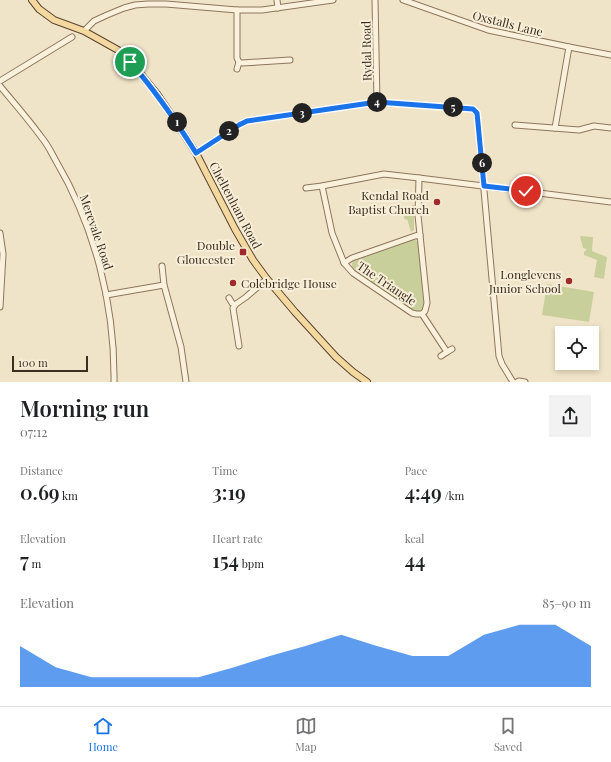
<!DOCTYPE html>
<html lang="en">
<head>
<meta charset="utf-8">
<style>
	:root { --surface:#fff; --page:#f2f2f2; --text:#202124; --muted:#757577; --line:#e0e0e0; --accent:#1a73e8 }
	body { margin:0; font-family:"Playfair Display",serif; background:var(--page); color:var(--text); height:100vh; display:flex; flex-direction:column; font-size:15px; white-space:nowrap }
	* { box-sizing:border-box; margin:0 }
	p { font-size:13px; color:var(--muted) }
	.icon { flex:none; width:22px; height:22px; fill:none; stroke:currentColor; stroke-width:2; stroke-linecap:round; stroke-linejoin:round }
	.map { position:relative; height:382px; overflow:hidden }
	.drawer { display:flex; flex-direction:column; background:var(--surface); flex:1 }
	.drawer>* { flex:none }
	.tools { position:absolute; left:555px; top:326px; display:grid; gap:8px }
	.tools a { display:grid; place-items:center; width:44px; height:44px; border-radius:0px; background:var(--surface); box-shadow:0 2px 6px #0003; font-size:20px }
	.scale { position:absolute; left:12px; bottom:10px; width:76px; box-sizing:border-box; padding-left:4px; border:2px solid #3d2e20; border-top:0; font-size:11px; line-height:14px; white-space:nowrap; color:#3d2e20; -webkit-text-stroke:3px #f7eed8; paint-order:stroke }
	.pin { position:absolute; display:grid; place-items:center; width:34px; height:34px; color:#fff; margin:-17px; border:2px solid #fff; border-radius:50%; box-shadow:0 1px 4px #0007 }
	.km { position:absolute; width:20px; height:20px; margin:-10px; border-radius:50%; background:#222; color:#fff; font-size:11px; line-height:20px; text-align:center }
	.round { display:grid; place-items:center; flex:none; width:42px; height:42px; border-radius:0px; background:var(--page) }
	.headline { display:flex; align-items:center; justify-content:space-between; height:68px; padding:0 20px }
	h1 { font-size:22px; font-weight:600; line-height:30px }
	.figures { display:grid; grid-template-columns:repeat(3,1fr); gap:6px; height:68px; padding:4px 20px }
	.figures div { display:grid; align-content:center }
	.figures b { font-size:20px; font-weight:600 }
	.figures small { font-size:11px; font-weight:400 }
	.figures p { font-size:11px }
	.chart { height:112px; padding:8px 20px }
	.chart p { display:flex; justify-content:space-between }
	.chart svg { width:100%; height:72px; margin-top:4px; fill:var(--accent); opacity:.7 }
	.menu { display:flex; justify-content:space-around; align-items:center; height:56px; border-top:1px solid var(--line); background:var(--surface); font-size:11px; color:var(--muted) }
	.menu a { display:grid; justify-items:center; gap:2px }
	.menu .active { color:var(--accent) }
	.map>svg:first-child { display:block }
	.green { fill:#c9cf9b }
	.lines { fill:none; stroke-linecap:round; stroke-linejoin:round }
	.minor-casing { stroke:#8d765c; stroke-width:7 }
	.major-casing { stroke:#5b4430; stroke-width:8 }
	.minor { stroke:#faf1dc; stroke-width:5 }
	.major { stroke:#f3d9a0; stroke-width:6 }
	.route-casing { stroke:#fff; stroke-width:8 }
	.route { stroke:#1a73e8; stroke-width:5 }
	.poi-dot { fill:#9e2a2b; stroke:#f7eed8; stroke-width:1.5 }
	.labels { text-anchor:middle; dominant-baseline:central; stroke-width:4; stroke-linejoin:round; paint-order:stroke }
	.street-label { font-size:12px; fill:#3d2e20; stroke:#f7eed8 }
	.poi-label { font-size:12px; fill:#3d2e20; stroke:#f7eed8; text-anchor:end }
</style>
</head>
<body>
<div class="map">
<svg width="611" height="382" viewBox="0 0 611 382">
	<rect width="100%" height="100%" fill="#f0e4c8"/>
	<!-- green -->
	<g class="green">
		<path d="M414 205V230L411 232 407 219 405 220 402 210H408V207Z"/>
		<path d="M580 236 593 237 592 251 607 257 604 279 594 277 597 260 584 255V252L587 249 583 248Z"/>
		<path d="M413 239 417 241 419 246 425 304C423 312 420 312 412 311L352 270C351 265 352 262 356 258Z"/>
		<path d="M547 284 594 292 589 322 542 315Z"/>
	</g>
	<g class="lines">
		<defs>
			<g id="minor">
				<path d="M277 0 278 8"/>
				<path d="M375 0 377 102"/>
				<path d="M403 0 488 30 569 47 611 55"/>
				<path d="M237 10V58L239 62 242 63 290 60"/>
				<path d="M84 31 94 21 107 15 124 8 135 5 148 4H166L237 10H262L333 0"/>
				<path d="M237 69 239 62"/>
				<path d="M0 81 72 37"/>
				<path d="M0 86C14 103 29 120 42 138 48 145 52 154 56 161 95 227 115 306 114 382"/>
				<path d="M515 125 579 130 594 126 611 128"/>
				<path d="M555 128 569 47"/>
				<path d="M196 153 239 125 247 121 377 102 473 109 477 113 499 356 502 364 513 382"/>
				<path d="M419 178 418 215 420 235"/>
				<path d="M322 186 332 233 344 263"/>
				<path d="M306 188 322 186 384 174 419 178 611 202"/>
				<path d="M0 233 3 254 0 307"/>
				<path d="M162 266 164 285 181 347 186 382"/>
				<path d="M106 295 164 285"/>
				<path d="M229 298 232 303 235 305"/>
				<path d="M422 314H416L412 313 353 273 344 263 352 258 415 236 420 235 427 303 425 311 422 314 447 352 452 349"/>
				<path d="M239 346 233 308 236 304 246 297 267 279"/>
				<path d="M441 356 447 352"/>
				<path d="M517 382 519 381 525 382"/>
			</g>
			<path id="major" d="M32 0 39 9 54 20 84 31 118 50 131 62 157 94 178 125 196 153 235 229 253 260 267 279 295 312 336 357 353 372 367 382"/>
		</defs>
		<!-- minor casing -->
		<use href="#minor" class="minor-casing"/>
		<!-- major casing -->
		<use href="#major" class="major-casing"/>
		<!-- minor -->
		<use href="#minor" class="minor"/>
		<!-- major -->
		<use href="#major" class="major"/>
	</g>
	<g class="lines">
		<defs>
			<path id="route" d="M130 62C155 90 176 121 196 153L239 125 247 121 377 102 473 109 477 113 484 186 526 191"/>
		</defs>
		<!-- route casing -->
		<use href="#route" class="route-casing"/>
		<!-- route -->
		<use href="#route" class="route"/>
	</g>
	<!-- markers -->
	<g class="poi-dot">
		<circle cx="437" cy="202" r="4"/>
		<rect x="239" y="248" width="8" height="8" rx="2"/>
		<circle cx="569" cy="281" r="4"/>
		<circle cx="233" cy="283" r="4"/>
	</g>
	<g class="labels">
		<!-- street labels -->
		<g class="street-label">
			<text transform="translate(508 23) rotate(14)">Oxstalls Lane</text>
			<text transform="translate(366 51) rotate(-91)">Rydal Road</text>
			<text transform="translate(236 205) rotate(62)">Cheltenham Road</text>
			<text transform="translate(97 232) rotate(71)">Merevale Road</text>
			<text transform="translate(387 283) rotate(34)">The Triangle</text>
		</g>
		<!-- poi labels -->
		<g class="poi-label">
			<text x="429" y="195">Kendal Road<tspan x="429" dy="14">Baptist Church</tspan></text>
			<text x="235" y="245">Double<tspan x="235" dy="14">Gloucester</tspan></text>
			<text x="561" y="274">Longlevens<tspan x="561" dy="14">Junior School</tspan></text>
			<text x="241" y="283" text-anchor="start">Colebridge House</text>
		</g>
	</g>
</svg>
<div class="tools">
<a><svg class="icon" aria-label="locate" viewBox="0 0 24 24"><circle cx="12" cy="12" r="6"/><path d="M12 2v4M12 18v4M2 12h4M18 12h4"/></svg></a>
</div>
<div class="scale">100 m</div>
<div class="pin" style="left:130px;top:62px;background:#1e9e55"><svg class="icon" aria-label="arrive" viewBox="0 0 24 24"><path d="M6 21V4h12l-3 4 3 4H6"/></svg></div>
<div class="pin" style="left:526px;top:191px;background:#d93025"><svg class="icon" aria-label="check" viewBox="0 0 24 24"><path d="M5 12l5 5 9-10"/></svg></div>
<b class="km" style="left:177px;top:122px">1</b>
<b class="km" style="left:229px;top:131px">2</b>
<b class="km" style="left:302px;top:113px">3</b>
<b class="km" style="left:377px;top:102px">4</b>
<b class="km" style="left:453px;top:107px">5</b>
<b class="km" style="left:482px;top:163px">6</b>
</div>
<section class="drawer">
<div class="headline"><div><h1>Morning run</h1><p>07:12</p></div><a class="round"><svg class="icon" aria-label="share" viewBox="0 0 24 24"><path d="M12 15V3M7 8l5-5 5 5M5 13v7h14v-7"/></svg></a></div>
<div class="figures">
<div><p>Distance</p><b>0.69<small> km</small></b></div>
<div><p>Time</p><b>3:19</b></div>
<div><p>Pace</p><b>4:49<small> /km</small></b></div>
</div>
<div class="figures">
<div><p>Elevation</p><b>7<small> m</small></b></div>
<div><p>Heart rate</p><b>154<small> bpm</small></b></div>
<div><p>kcal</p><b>44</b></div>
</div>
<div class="chart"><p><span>Elevation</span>85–90 m</p>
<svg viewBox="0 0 160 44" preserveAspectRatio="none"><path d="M0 44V19L10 32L20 38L30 38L40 38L50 38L60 32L70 25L80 19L90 12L100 19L110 25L120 25L130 12L140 6L150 6L160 19V44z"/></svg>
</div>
</section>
<nav class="menu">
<a class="active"><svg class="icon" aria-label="home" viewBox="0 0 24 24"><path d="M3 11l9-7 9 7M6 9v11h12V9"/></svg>Home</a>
<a><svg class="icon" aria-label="map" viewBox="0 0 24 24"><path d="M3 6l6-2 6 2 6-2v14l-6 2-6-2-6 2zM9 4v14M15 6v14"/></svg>Map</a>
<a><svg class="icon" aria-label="saved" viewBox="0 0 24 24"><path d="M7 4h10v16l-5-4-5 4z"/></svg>Saved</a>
</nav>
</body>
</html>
